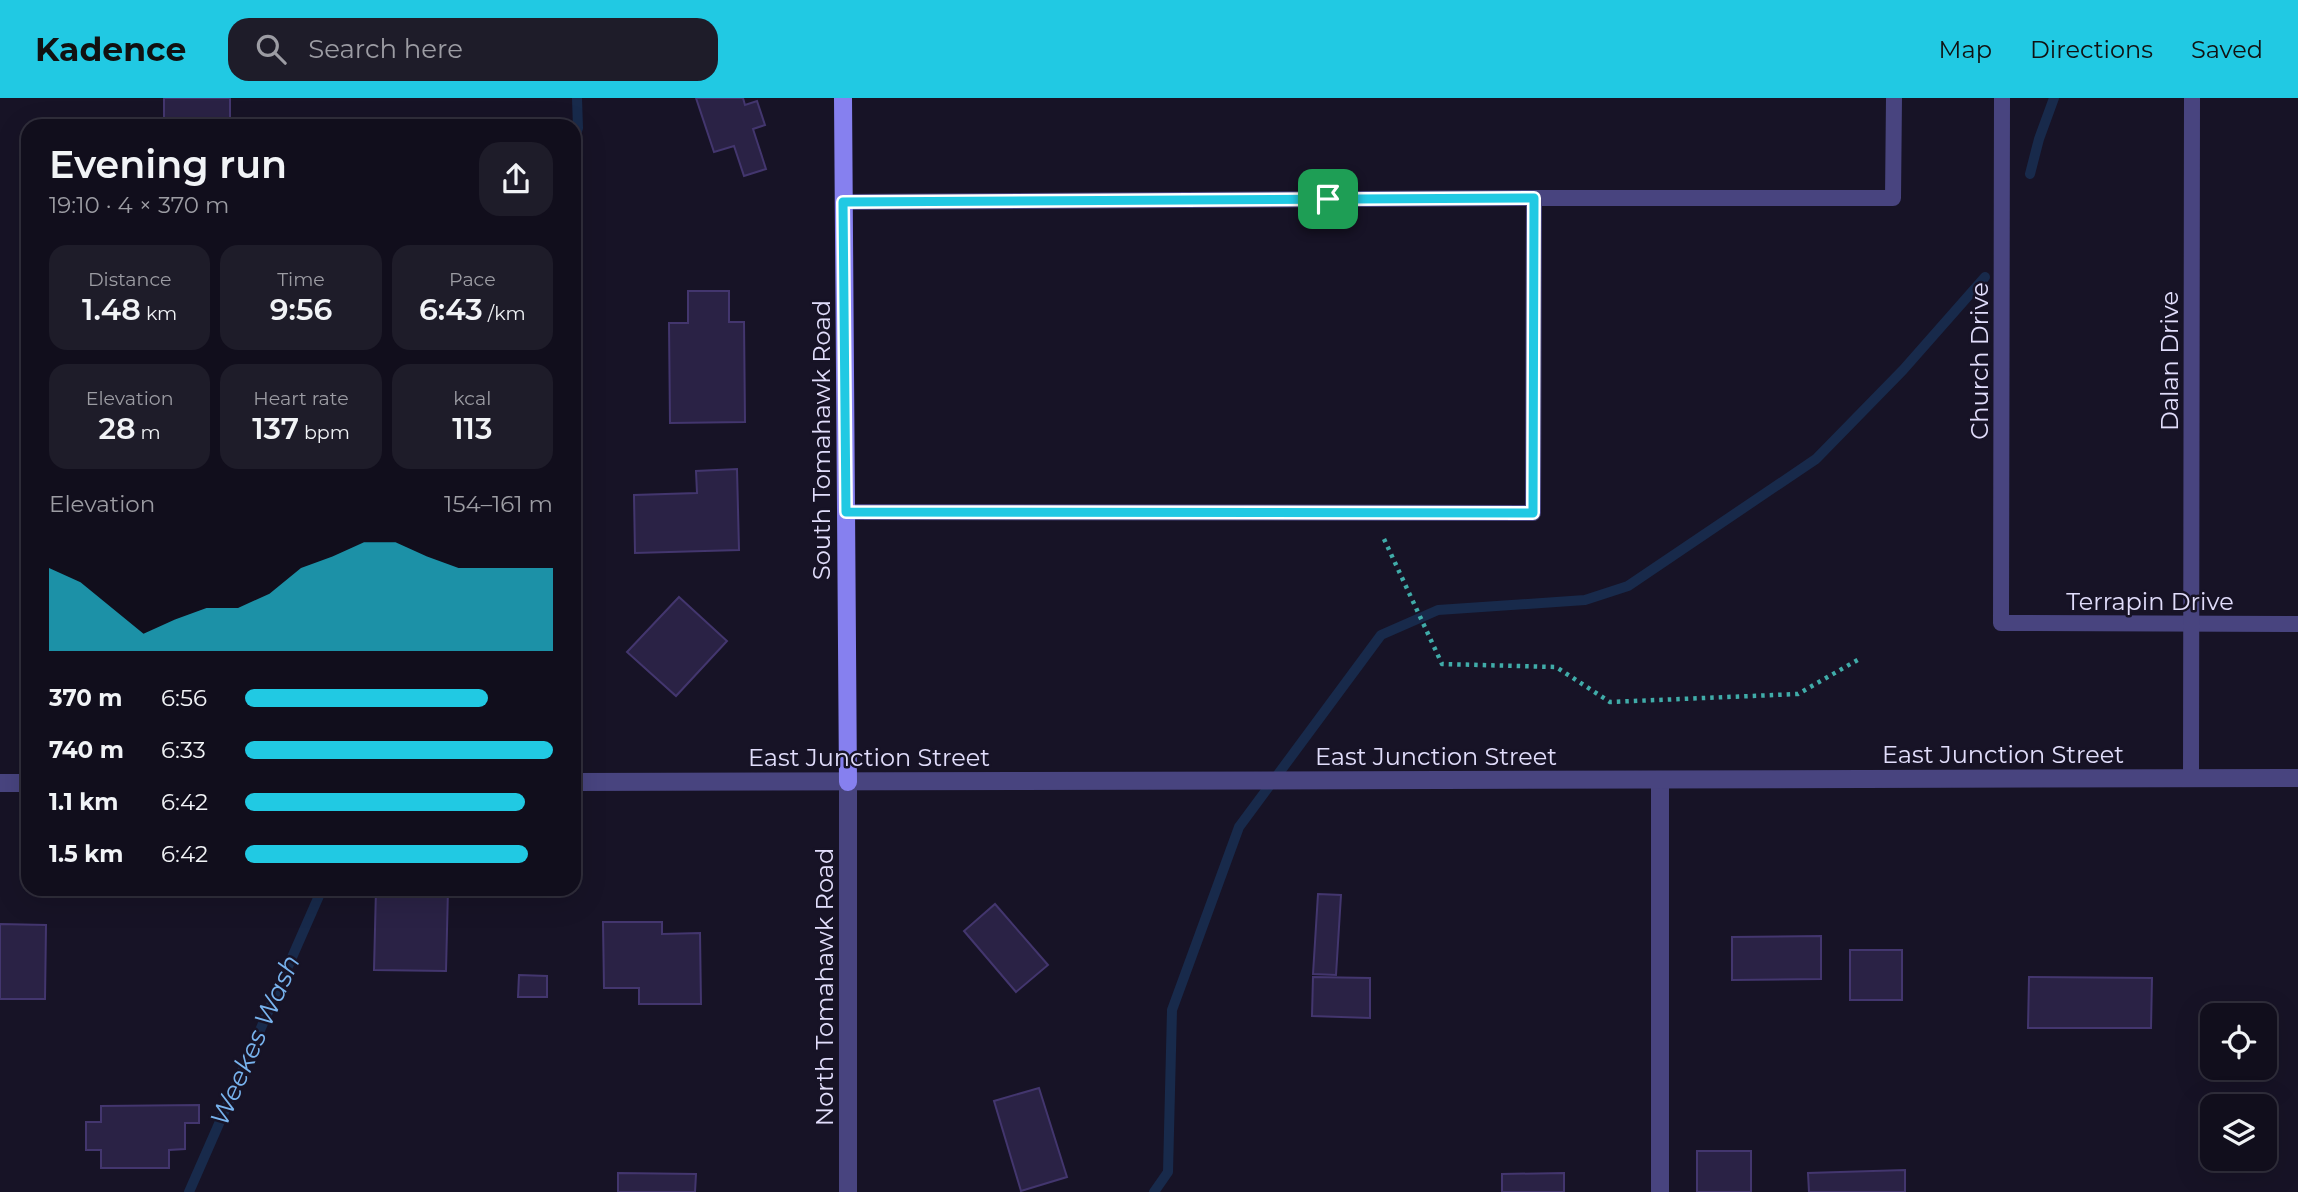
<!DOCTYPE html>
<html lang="en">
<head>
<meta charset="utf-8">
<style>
	:root { --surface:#110e1c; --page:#1e1c29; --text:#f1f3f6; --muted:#9c9ca3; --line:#302e3b; --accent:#21c9e3 }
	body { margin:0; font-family:Montserrat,sans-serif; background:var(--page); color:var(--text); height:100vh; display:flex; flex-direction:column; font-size:26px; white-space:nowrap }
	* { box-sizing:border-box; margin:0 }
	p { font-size:23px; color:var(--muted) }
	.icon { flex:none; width:38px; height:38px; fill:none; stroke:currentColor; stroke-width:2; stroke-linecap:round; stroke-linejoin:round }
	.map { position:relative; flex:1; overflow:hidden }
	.details { position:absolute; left:21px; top:21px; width:560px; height:777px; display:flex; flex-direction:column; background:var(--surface); border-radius:21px; box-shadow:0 7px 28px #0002,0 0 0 2px var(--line) }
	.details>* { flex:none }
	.controls { position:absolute; left:2200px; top:905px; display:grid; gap:14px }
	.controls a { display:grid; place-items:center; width:77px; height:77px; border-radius:14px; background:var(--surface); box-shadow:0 7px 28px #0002,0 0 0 2px var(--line); font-size:35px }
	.pin { position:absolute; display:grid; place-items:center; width:60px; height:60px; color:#fff; margin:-30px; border-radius:14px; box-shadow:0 4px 10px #0006 }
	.round { display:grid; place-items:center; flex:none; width:74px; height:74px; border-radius:21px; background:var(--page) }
	.summary { display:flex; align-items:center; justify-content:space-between; height:119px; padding:0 28px }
	h1 { font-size:38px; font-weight:600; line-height:52px }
	.figures { display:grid; grid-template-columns:repeat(3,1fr); gap:10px; height:119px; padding:7px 28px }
	.figures div { display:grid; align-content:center; border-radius:18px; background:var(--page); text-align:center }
	.figures b { font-size:30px; font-weight:600 }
	.figures small { font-size:19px; font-weight:400 }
	.figures p { font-size:19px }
	.chart { height:196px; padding:14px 28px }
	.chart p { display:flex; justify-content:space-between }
	.chart svg { width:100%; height:126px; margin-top:7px; fill:var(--accent); opacity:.7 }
	ul { padding:0 28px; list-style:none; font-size:23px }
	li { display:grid; grid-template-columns:112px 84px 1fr; align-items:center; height:52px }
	li i { height:18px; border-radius:9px; background:var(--accent) }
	header { display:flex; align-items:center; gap:42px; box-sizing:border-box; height:98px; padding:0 35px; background:var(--accent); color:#111 }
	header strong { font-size:33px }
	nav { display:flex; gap:38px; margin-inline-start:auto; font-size:24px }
	.search { width:490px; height:63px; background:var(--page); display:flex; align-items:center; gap:18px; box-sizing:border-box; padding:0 24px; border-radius:21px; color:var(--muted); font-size:26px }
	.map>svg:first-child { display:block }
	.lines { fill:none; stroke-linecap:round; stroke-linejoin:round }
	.stream { stroke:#182a4b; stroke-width:10 }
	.building { fill:#2a2245; stroke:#43366e; stroke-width:2 }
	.path { stroke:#40aca9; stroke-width:4.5; stroke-dasharray:3.5 5; stroke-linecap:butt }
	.service { stroke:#48447f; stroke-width:16 }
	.minor { stroke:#48447f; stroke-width:18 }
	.tertiary { stroke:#48447f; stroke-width:18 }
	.secondary { stroke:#8680ef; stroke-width:18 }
	.route-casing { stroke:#fff; stroke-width:14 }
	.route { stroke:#21c9e3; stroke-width:9 }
	.labels { text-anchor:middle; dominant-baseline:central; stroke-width:5; stroke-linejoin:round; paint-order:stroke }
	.street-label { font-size:24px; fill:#e1ddfb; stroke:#171326 }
	.water-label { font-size:26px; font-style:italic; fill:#78b3ee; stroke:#171326 }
</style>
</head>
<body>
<header>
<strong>Kadence</strong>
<div class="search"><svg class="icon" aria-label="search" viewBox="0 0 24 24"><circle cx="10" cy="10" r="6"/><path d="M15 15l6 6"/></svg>Search here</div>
<nav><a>Map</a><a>Directions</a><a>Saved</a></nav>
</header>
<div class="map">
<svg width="2298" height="1094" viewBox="0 0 2298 1094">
	<rect width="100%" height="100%" fill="#171326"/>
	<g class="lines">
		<!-- stream -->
		<g class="stream">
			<path d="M574 41 578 30 577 0"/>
			<path d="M2030 76 2039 41 2054 0"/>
			<path d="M189 1094 322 791"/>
			<path d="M1154 1094 1168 1074 1172 912 1239 729 1381 537 1438 512 1585 502 1628 488 1816 361 1903 272 1985 179"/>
		</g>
	</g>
	<!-- building -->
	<g class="building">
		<rect x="164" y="0" width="66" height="28"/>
		<path d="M696 0H743L745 7 757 3 765 27 753 31 766 71 744 78 734 48 714 54Z"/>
		<path d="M688 193H729V224H744L745 324 670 325 669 225H688Z"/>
		<path d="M737 371 739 452 635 455 634 397 697 395 696 373Z"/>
		<path d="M679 499 727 543 676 598 627 554Z"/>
		<path d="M376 791H448L446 873 374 872Z"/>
		<path d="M1318 796 1341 797 1336 877 1313 876Z"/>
		<path d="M995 806 1048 867 1016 894 964 833Z"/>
		<path d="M603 824H662V836L700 835 701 906H639V890H604Z"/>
		<path d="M0 826 46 827 45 901H0Z"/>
		<path d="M1821 838V881L1732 882V839Z"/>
		<rect x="1850" y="852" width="52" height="50"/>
		<path d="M519 877 547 878V899H518Z"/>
		<path d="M1313 879 1370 880V920L1312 918Z"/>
		<path d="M2029 879 2152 880 2151 930H2028Z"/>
		<path d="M1039 990 1067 1079 1021 1093 994 1003Z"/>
		<path d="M199 1007V1025H185V1051L169 1052V1070H101V1052H86V1024H101V1008Z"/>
		<rect x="1697" y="1053" width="54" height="41"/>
		<path d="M1905 1072V1094H1809L1808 1075Z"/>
		<path d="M618 1075 696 1076 695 1094H618Z"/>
		<path d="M1564 1075V1094H1502V1076Z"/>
	</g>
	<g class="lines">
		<!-- path -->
		<path class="path" d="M1384 441 1442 566 1556 569 1610 604 1798 596 1861 560"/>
		<!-- service -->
		<g class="service">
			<path d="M2002 0 2001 525 2298 526"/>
			<path d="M843 104 1534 100H1893L1894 0"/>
			<path d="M846 414 1533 415 1534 100"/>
			<path d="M2191 680 2192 0"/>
		</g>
		<!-- minor -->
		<g class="minor">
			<path d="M1660 682V1094"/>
			<path d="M574 684 2298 680"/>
			<path d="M0 685H28"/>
		</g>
		<!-- tertiary -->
		<path class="tertiary" d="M848 684V1094"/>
		<!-- secondary -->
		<path class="secondary" d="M843 0 848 684"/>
	</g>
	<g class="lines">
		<defs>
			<path id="route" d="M1534 100 1533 415 846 414 843 104Z"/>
		</defs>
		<!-- route casing -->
		<use href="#route" class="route-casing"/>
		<!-- route -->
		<use href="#route" class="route"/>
	</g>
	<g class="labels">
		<!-- street labels -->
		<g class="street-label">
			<text transform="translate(1979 263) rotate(-90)">Church Drive</text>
			<text transform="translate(2169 263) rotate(-90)">Dalan Drive</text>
			<text transform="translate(821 342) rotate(-90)">South Tomahawk Road</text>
			<text x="2150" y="503">Terrapin Drive</text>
			<text x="2003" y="656">East Junction Street</text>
			<text x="1436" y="658">East Junction Street</text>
			<text x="869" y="659">East Junction Street</text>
			<text transform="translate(824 889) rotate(-90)">North Tomahawk Road</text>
		</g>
		<!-- water labels -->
		<g class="water-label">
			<text transform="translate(255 942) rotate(-66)">Weekes Wash</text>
		</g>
	</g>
</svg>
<div class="controls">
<a><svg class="icon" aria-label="locate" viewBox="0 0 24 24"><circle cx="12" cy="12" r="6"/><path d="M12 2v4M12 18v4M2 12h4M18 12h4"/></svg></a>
<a><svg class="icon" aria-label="layers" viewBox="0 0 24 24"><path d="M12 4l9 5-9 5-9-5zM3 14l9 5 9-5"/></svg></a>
</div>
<div class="pin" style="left:1328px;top:101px;background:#1e9e55"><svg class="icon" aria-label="arrive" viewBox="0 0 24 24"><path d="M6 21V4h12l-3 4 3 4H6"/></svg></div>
<section class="details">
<div class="summary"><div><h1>Evening run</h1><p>19:10 · 4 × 370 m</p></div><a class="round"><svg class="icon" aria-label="share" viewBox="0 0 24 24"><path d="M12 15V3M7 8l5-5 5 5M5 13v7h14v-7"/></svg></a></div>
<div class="figures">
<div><p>Distance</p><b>1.48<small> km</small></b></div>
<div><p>Time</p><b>9:56</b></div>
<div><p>Pace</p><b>6:43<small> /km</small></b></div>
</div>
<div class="figures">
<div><p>Elevation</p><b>28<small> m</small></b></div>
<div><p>Heart rate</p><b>137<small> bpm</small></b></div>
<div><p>kcal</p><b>113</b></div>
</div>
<div class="chart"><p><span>Elevation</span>154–161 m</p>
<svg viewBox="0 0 160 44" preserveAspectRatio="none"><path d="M0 44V15L10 20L20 29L30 38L40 33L50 29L60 29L70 24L80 15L90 11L100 6L110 6L120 11L130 15L140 15L150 15L160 15V44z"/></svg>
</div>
<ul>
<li><b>370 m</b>6:56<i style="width:79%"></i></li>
<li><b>740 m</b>6:33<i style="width:100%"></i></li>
<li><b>1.1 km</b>6:42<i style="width:91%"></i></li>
<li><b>1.5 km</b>6:42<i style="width:92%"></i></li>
</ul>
</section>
</div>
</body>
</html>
